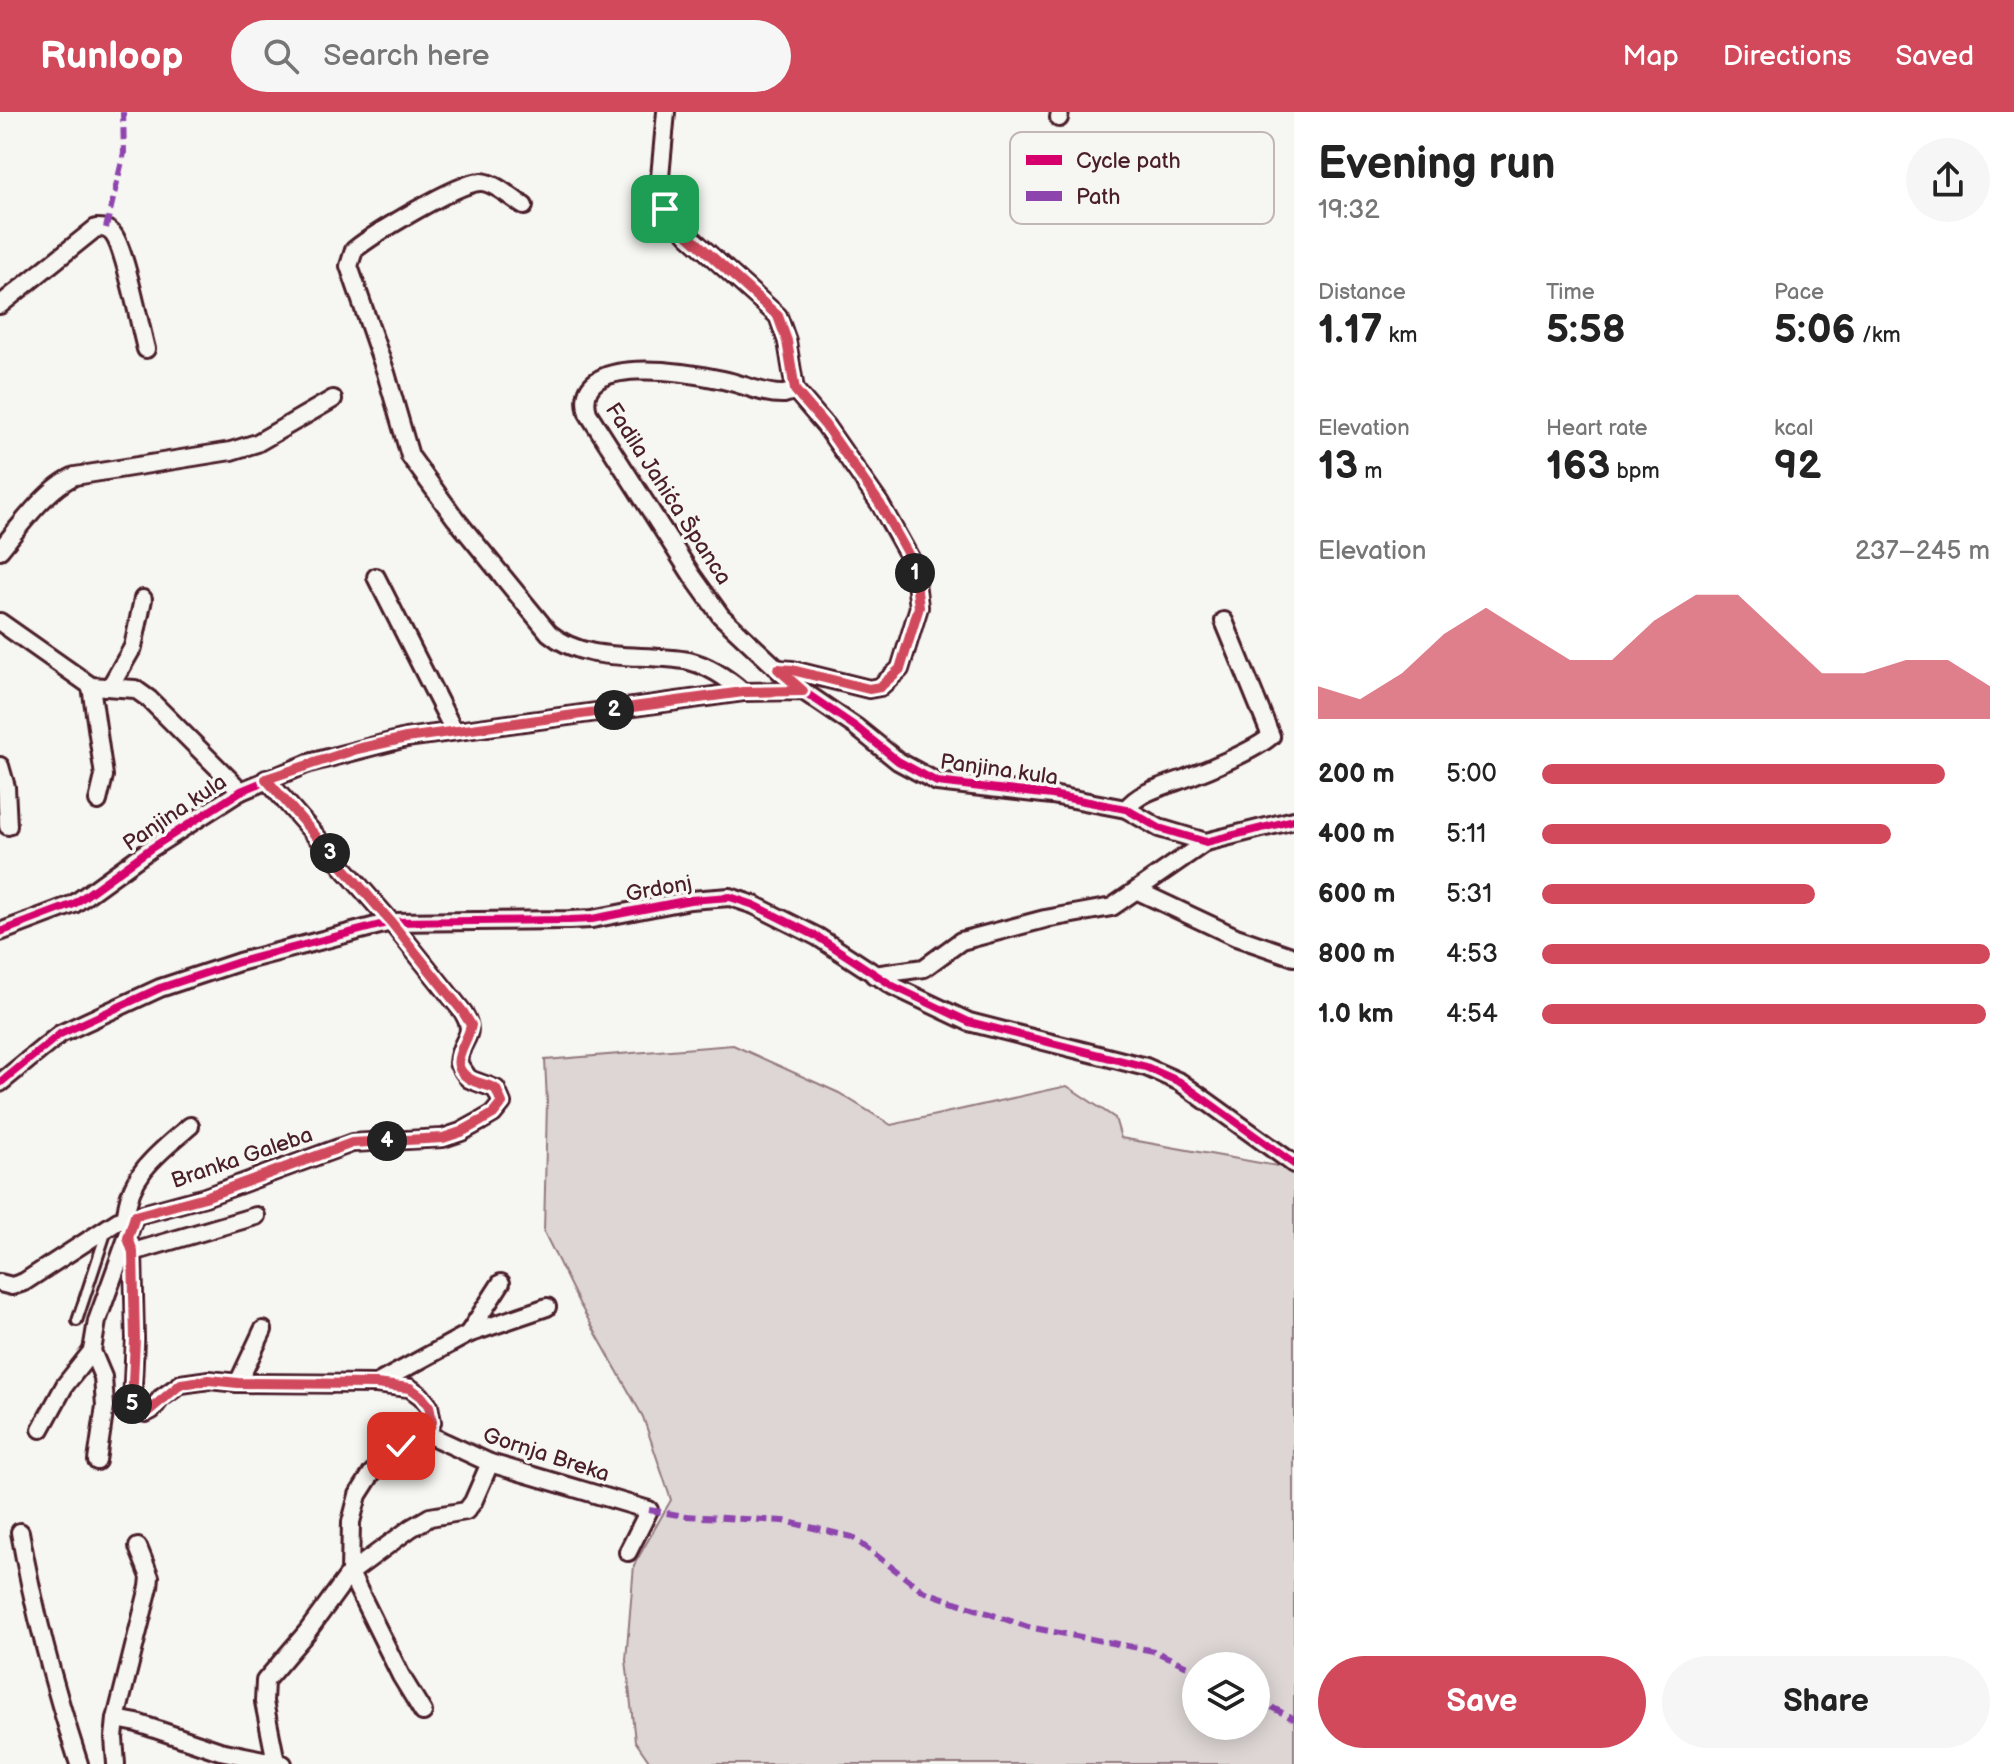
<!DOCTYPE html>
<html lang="en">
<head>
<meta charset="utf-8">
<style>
	:root { --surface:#fff; --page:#f6f6f6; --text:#222; --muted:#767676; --accent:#d1495b }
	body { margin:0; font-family:"Balsamiq Sans",sans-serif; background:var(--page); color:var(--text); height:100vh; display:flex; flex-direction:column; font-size:30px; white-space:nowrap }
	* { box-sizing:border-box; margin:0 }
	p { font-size:26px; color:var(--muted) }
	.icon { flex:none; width:44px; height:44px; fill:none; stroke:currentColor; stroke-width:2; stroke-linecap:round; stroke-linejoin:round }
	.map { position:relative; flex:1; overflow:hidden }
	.details { display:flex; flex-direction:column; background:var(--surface); width:720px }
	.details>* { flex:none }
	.buttons { position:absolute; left:1182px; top:1540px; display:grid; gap:16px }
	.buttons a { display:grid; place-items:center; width:88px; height:88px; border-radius:50%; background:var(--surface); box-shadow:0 4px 20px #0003; font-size:40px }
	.pin { position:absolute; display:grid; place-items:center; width:68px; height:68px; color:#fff; margin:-34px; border-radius:16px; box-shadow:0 4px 12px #0006 }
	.km { position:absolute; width:40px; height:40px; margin:-20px; border-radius:50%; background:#222; color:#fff; font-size:22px; line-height:40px; text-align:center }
	.round { display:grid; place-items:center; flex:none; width:84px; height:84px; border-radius:42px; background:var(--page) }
	.summary { display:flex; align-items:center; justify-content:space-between; height:136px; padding:0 24px }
	h1 { font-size:44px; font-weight:600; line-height:60px }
	.metrics { display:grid; grid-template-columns:repeat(3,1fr); gap:12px; height:136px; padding:8px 24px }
	.metrics div { display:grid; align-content:center }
	.metrics b { font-size:40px; font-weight:600 }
	.metrics small { font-size:22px; font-weight:400 }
	.metrics p { font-size:22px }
	.chart { height:224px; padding:16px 24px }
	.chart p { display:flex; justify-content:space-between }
	.chart svg { width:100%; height:144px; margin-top:8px; fill:var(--accent); opacity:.7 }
	.cta { display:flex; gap:16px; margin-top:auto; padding:16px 24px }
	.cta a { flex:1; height:92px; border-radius:48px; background:var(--accent); color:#fff; font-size:32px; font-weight:600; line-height:92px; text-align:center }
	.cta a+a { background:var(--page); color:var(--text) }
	ul { padding:0 24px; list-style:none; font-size:26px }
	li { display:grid; grid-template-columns:128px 96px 1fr; align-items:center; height:60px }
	li i { height:20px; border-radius:10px; background:var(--accent) }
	header { display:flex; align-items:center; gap:48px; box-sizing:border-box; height:112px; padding:0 40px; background:var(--accent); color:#fff }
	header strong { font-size:38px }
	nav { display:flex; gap:44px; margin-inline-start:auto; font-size:28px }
	.search { width:560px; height:72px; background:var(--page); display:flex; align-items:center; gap:20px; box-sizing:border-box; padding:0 28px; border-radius:44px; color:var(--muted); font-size:30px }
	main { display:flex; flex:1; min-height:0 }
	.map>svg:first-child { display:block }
	.green { fill:#ddd6d5; stroke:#947a80; stroke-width:2; fill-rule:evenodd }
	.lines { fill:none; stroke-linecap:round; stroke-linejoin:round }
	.service-casing { stroke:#4a1f2b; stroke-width:14 }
	.minor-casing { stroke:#4a1f2b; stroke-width:22 }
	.service { stroke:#f6f6f2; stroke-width:8 }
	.minor { stroke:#f6f6f2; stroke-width:16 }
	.quiet { stroke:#8e44ad; stroke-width:6; stroke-dasharray:12 6; stroke-linecap:butt }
	.cycleway-casing { stroke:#f6f6f2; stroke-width:13 }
	.cycleway { stroke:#d6006c; stroke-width:8 }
	.route-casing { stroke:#fff; stroke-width:16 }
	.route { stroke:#d1495b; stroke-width:10 }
	.labels { text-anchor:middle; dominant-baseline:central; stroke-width:7; stroke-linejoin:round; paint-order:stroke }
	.street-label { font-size:22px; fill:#4a1f2b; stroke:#f6f6f2 }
	.key { fill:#f6f6f2; stroke:#c2b6b6; stroke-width:2 }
	.key-label { font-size:22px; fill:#4a1f2b }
</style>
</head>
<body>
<header>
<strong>Runloop</strong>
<div class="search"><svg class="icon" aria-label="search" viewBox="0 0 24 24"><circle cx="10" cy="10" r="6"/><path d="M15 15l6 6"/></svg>Search here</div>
<nav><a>Map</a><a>Directions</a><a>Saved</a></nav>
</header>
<main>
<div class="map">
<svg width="1294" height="1652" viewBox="0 0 1294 1652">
	<rect width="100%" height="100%" fill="#f6f6f2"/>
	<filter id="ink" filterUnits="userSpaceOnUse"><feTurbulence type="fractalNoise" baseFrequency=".0125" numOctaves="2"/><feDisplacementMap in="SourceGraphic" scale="16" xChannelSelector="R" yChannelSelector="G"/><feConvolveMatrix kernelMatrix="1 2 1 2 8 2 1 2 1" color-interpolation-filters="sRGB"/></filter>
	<g filter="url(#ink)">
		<!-- green -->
		<path class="green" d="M733 933 839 981 891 1013 1067 974 1115 1006 1121 1026 1294 1057V1652H651L635 1629 626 1548 634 1453 671 1388 643 1305 579 1191 544 1120 547 990 545 948ZM1196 1554H1256V1614H1196Z"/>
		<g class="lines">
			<defs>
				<path id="service" d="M77 1209 106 1121"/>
				<g id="minor">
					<path d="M666 0 659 76 665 97 688 123 778 204 787 229 795 278 825 313 880 392 914 453 919 495 900 557 880 575 869 577 792 558 778 557"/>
					<path d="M1059 6 1060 0"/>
					<path d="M524 94C513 87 493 69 480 70 457 71 374 122 354 138L349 154 386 261 410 344 455 406 549 521C587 553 642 540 689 549 710 554 727 566 743 580"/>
					<path d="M0 193 96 116C103 116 108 116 113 122 125 136 140 215 146 237"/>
					<path d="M0 438C19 415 48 375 75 364L231 339 257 331 333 287"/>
					<path d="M376 465 454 619"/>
					<path d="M0 510 91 574 135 577 149 587 241 679"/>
					<path d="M784 563 721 504 693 465 588 301C570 239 691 261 723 268 743 272 764 283 784 282 788 281 791 280 795 278"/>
					<path d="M91 574 104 664 98 689"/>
					<path d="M110 575 133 535 143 487"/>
					<path d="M0 654 6 675 8 714"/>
					<path d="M1126 697C1140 679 1165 674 1186 666 1207 658 1256 638 1271 624L1224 509"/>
					<path d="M1138 779 1236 825 1294 845"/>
					<path d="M0 820 74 792 150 737 241 679 309 651 406 626 743 580 803 579 856 615 898 649 937 670 1052 683 1126 697 1159 716 1206 730 1294 708"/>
					<path d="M874 863 924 856 961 829 1045 807 1112 795 1206 730"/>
					<path d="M0 971 60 922 160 876 239 850 391 810 569 808 592 807 690 788 730 785 754 793 818 825 893 874 969 910 1146 955 1180 970 1294 1052"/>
					<path d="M126 1105C128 1062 160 1040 190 1014"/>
					<path d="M128 1126 133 1140 135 1227 132 1292 137 1299 146 1301 152 1298 161 1286 181 1272 209 1268 238 1271 376 1272 410 1276 421 1284 429 1294 432 1310 427 1322"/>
					<path d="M133 1140 256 1104"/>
					<path d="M0 1171 12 1174 24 1170 118 1109 135 1104"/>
					<path d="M468 1222 501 1171"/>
					<path d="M238 1271 263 1218"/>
					<path d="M376 1272 468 1222 547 1195"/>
					<path d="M41 1317 65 1273 92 1239"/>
					<path d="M427 1322 490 1351 649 1398 628 1440"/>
					<path d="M97 1349 105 1294 103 1265 92 1239 97 1209 135 1104 205 1085 352 1031 443 1026 461 1020 481 1009 493 1002 502 991 496 977 469 967 458 951C460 925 478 926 463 900L391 810 266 667"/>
					<path d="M20 1420C34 1499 54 1575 79 1652"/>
					<path d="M423 1600 401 1564 350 1461 351 1410 358 1383 372 1361 401 1334 427 1322"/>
					<path d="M116 1607 149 1475 150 1465 138 1435"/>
					<path d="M276 1650 264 1590 265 1569 307 1520 350 1461 411 1416 430 1405 466 1399 473 1390 490 1351"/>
					<path d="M116 1652 114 1626 116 1607 137 1611 220 1639 283 1652"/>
				</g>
			</defs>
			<!-- service casing -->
			<use href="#service" class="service-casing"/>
			<!-- minor casing -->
			<use href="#minor" class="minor-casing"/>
			<!-- service -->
			<use href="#service" class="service"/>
			<!-- minor -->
			<use href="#minor" class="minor"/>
			<!-- quiet -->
			<g class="quiet">
				<path d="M106 116 124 41 123 0"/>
				<path d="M649 1398 684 1404 784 1409 852 1425 923 1479 1028 1515 1154 1539 1196 1558"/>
				<path d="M1256 1587 1294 1607"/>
			</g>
			<defs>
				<g id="cycleway">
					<path d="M0 820 74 792 150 737 241 679 309 651 406 626 743 580 803 579 856 615 898 649 937 670 1052 683 1126 697 1159 716 1206 730 1294 708"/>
					<path d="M0 971 60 922 160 876 239 850 391 810 569 808 592 807 690 788 730 785 754 793 818 825 893 874 969 910 1146 955 1180 970 1294 1052"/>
				</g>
			</defs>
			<!-- cycleway casing -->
			<use href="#cycleway" class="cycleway-casing"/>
			<!-- cycleway -->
			<use href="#cycleway" class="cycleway"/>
		</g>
	</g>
	<g class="lines" filter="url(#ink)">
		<defs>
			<path id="route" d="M401 1334 427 1322 432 1310 429 1294 421 1284 410 1276 376 1272 238 1271 209 1268 181 1272 146 1301 137 1299 132 1292 135 1227 133 1140 128 1126 135 1104 205 1085 352 1031 443 1026 461 1020 481 1009 493 1002 502 991 496 977C487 972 478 972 470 967 445 952 468 932 471 913L463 900 391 810 266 667 357 637 406 626 743 580 803 579 778 557 792 558 869 577 880 575 900 557 919 495 914 453 880 392 825 313 795 278 787 229 778 204 688 123 665 97"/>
		</defs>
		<!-- route casing -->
		<use href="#route" class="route-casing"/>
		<!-- route -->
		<use href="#route" class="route"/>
	</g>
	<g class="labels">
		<!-- street labels -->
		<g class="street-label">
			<text transform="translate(668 382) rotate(57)">Fadila Jahića Španca</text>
			<text transform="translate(999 658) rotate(8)">Panjina kula</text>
			<text transform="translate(175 701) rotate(-34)">Panjina kula</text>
			<text transform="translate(659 777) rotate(-10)">Grdonj</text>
			<text transform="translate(242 1046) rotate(-19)">Branka Galeba</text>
			<text transform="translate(546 1343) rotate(18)">Gornja Breka</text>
		</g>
	</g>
	<!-- legend -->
	<rect x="1010" y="20" width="264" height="92" rx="12" class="key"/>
	<rect x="1026" y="43" width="36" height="10" fill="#d6006c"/>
	<rect x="1026" y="79" width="36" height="10" fill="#8e44ad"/>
	<g class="key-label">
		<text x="1076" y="56">Cycle path</text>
		<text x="1076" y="92">Path</text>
	</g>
</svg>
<div class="buttons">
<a><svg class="icon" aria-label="layers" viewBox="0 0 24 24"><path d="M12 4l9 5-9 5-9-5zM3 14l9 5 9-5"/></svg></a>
</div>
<div class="pin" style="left:665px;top:97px;background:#1e9e55"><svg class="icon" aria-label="arrive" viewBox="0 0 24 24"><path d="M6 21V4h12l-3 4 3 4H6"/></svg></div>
<div class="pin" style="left:401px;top:1334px;background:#d93025"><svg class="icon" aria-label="check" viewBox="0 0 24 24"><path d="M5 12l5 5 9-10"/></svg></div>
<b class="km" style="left:915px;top:461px">1</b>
<b class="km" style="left:614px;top:598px">2</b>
<b class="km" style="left:330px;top:741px">3</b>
<b class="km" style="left:387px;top:1029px">4</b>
<b class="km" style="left:132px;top:1292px">5</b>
</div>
<section class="details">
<div class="summary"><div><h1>Evening run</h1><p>19:32</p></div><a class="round"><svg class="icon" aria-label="share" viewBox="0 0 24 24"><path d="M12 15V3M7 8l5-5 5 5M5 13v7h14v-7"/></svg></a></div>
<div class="metrics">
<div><p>Distance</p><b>1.17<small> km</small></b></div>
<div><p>Time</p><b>5:58</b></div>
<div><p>Pace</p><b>5:06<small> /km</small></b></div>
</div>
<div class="metrics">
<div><p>Elevation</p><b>13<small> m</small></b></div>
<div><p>Heart rate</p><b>163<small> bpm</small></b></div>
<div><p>kcal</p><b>92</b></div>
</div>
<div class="chart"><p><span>Elevation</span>237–245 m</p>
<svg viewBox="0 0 160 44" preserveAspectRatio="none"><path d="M0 44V34L10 38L20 30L30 18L40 10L50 18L60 26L70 26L80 14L90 6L100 6L110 18L120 30L130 30L140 26L150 26L160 34V44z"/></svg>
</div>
<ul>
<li><b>200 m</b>5:00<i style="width:90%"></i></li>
<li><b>400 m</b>5:11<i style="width:78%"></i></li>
<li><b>600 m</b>5:31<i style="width:61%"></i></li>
<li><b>800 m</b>4:53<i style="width:100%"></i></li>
<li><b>1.0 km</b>4:54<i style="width:99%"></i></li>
</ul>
<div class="cta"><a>Save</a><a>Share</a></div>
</section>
</main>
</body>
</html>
